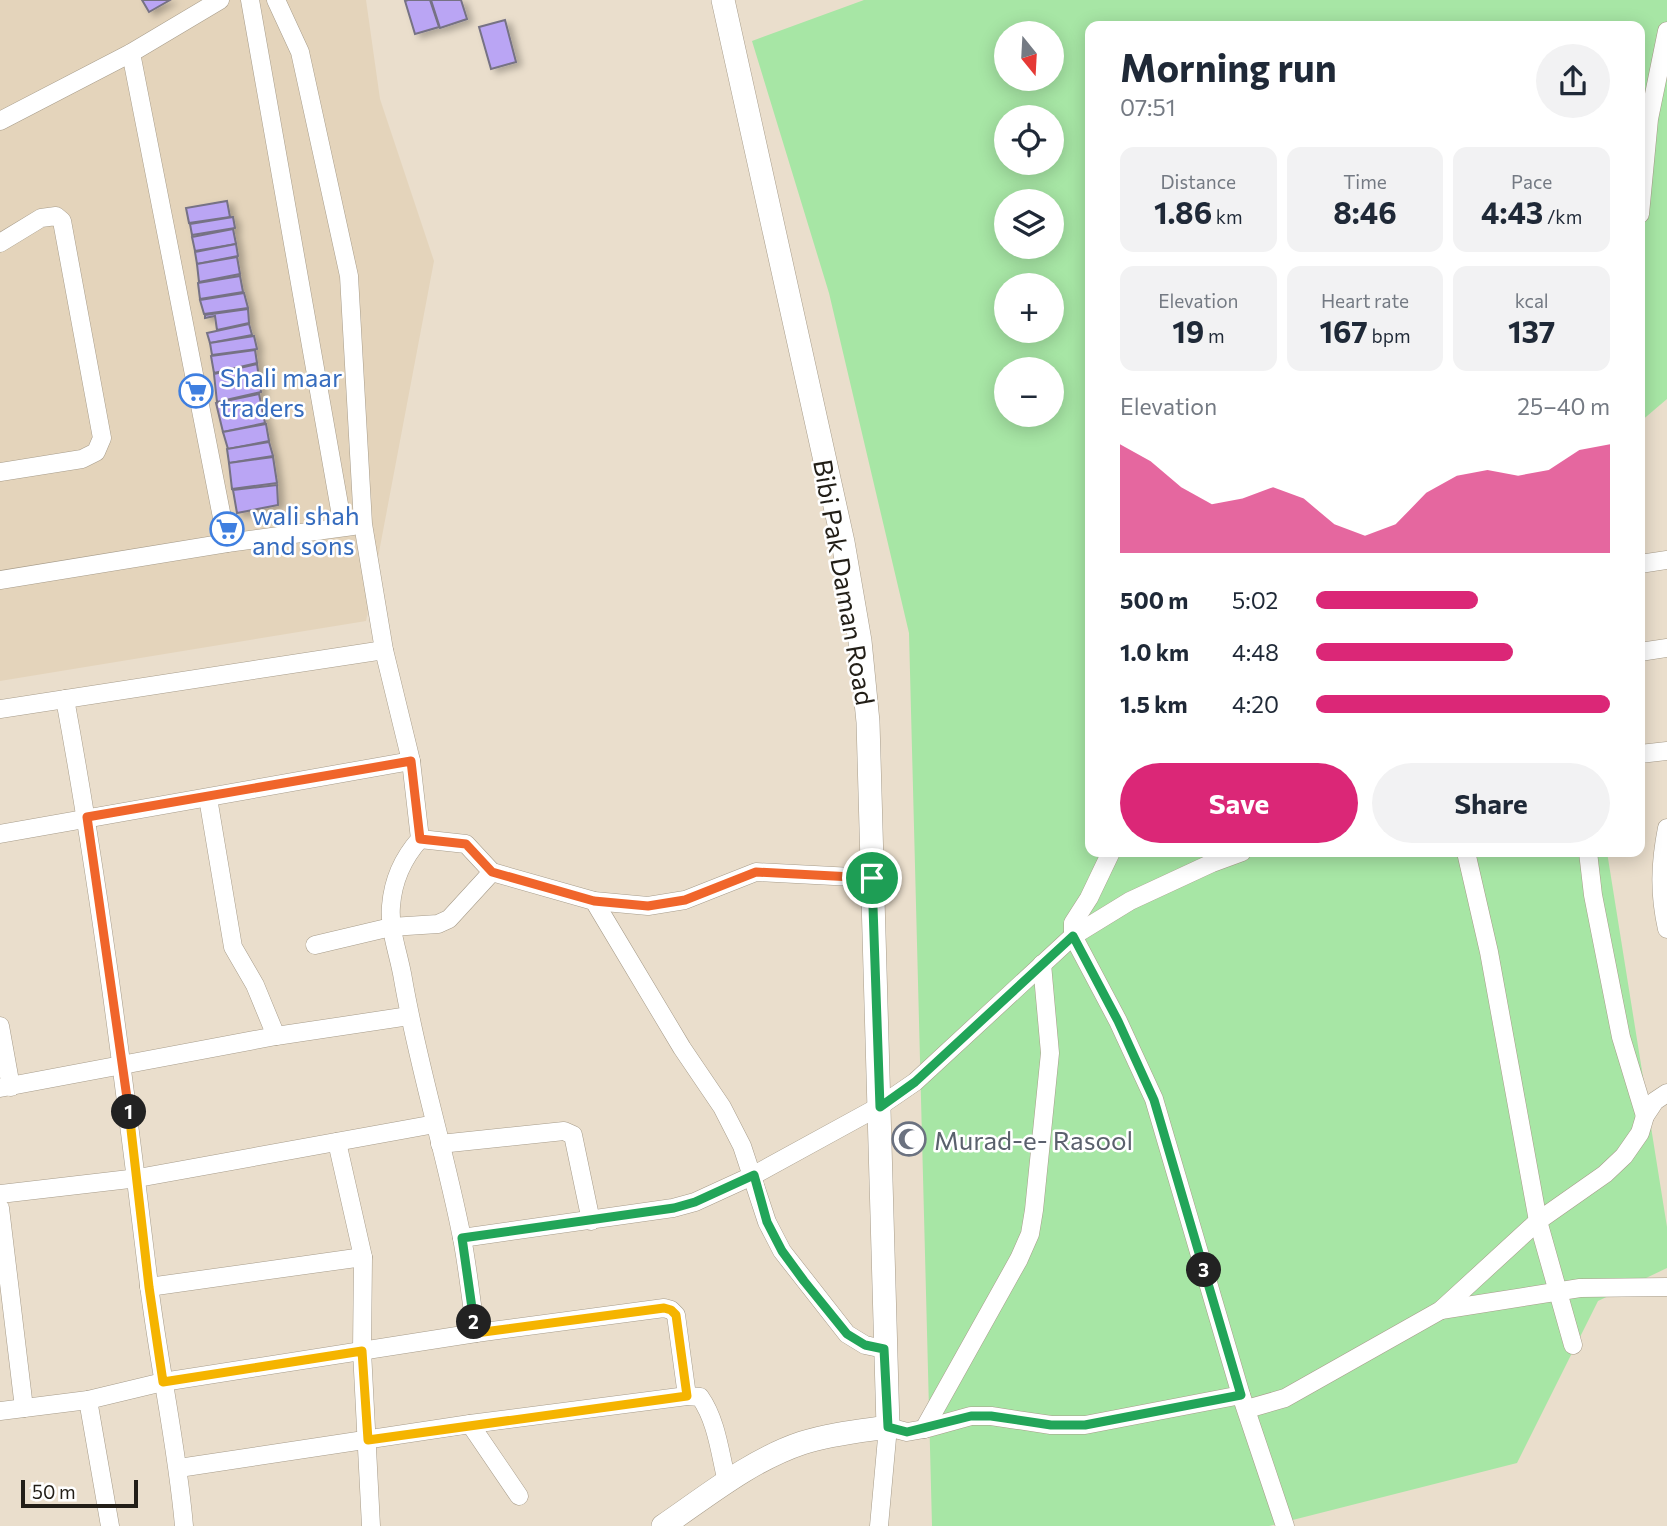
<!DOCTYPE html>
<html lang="en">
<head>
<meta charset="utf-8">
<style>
	:root { --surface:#fff; --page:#f2f2f3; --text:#1f2937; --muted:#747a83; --accent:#db2777 }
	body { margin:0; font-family:Commissioner,sans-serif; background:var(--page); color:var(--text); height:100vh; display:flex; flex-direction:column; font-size:26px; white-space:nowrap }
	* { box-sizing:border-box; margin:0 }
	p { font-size:23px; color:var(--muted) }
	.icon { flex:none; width:38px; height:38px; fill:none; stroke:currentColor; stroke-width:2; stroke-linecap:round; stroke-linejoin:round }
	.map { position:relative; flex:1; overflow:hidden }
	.side { position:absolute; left:1085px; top:21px; width:560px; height:836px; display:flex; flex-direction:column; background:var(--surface); border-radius:14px; box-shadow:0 4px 18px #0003 }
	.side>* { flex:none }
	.needle { width:46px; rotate:162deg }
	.tools { position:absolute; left:994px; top:21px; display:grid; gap:14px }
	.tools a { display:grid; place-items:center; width:70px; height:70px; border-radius:50%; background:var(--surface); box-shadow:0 4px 18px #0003; font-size:35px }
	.scale { position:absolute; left:21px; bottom:18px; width:117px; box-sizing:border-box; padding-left:7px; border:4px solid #221e17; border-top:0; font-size:19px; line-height:24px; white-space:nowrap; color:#221e17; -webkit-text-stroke:5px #fff; paint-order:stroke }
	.pin { position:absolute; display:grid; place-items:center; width:60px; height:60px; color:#fff; margin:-30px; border:4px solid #fff; border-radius:50%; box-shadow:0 2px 7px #0007 }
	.km { position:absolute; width:35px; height:35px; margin:-18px; border-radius:50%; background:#222; color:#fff; font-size:19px; line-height:35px; text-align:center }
	.round { display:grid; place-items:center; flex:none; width:74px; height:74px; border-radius:37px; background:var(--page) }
	.summary { display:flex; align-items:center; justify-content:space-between; height:119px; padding:0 35px }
	h1 { font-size:38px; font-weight:700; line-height:52px }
	.figures { display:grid; grid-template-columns:repeat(3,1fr); gap:10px; height:119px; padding:7px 35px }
	.figures div { display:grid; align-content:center; border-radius:14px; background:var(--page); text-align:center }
	.figures b { font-size:30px; font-weight:700 }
	.figures small { font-size:19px; font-weight:400 }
	.figures p { font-size:19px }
	.chart { height:196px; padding:14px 35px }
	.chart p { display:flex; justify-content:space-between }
	.chart svg { width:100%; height:126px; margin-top:7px; fill:var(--accent); opacity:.7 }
	.primary-button { display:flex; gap:14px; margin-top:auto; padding:14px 35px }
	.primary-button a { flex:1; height:80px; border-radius:42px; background:var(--accent); color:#fff; font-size:28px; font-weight:700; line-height:80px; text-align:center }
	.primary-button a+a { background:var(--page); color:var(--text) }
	ul { padding:0 35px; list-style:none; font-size:23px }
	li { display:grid; grid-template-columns:112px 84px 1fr; align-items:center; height:52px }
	li i { height:18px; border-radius:9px; background:var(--accent) }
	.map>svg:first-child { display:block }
	.built { fill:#e4d4bb }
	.green { fill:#a7e6a5; fill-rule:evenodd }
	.building { fill:#baa5f4; stroke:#767284; stroke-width:2; filter:url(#shadow) }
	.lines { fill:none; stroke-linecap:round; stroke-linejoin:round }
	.minor-casing { stroke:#a79c8a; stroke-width:19 }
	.tertiary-casing { stroke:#a79c8a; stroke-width:24 }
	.minor { stroke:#fff; stroke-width:18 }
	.tertiary { stroke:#fff; stroke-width:23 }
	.split-1-casing { stroke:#fff; stroke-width:14 }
	.split-2-casing { stroke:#fff; stroke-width:14 }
	.split-3-casing { stroke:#fff; stroke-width:14 }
	.split-4-casing { stroke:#fff; stroke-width:14 }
	.split-1 { stroke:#f0652b; stroke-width:9 }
	.split-2 { stroke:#f5b400; stroke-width:9 }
	.split-3 { stroke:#22a559; stroke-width:9 }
	.split-4 { stroke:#22a559; stroke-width:9 }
	.labels { text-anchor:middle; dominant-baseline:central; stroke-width:5; stroke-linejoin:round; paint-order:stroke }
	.shop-label { font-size:26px; fill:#366cbe; stroke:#fff; text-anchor:start }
	.street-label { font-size:26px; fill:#221e17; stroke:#fff }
	.worship-label { font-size:26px; fill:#5b616d; stroke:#fff; text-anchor:start }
</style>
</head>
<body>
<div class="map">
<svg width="1667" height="1526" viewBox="0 0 1667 1526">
	<defs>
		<filter id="shadow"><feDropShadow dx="5.5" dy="3.5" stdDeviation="3.5" flood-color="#0004"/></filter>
	</defs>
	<rect width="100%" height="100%" fill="#eadecc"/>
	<!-- built -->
	<path class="built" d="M0 0H366L380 99 434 261 366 621 0 681Z"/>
	<!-- green -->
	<path class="green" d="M864 0H1667V399L1640 422V26H1090V852H1607L1667 1227V1268L1598 1301 1517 1463 1269 1526H932L909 633 829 293 752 41ZM1006 33H1052V79H1006ZM1006 117H1052V163H1006ZM1006 201H1052V247H1006ZM1006 285H1052V331H1006ZM1006 369H1052V415H1006Z"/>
	<!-- building -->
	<g class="building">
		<path d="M142 0H170L149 12Z"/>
		<path d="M408 0H430L439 27 415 34 405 1Z"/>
		<path d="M431 0H461L467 19 440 28Z"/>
		<path d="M505 20 516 62 491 69 479 27Z"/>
		<path d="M227 201 230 217 189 223 186 208Z"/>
		<path d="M233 217 235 228 192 235 190 224Z"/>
		<path d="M233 229 236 244 195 251 192 237Z"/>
		<path d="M236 244 238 256 197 264 195 252Z"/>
		<path d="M237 257 240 274 199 282 197 264Z"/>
		<path d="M240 276 243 292 200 299 198 283Z"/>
		<path d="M244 293 248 308 204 314 200 300Z"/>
		<path d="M248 309 249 323 217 330 215 316 205 318V315Z"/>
		<path d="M249 324 252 335 210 343 207 333Z"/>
		<path d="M254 336 257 349 212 355 210 343Z"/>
		<path d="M255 350 257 363 214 373 211 356Z"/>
		<path d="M257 364 261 392 217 402 214 374Z"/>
		<path d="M259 394 265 423 223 432 216 403Z"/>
		<path d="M266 424 269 441 228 449 223 432Z"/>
		<path d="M269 442 273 456 229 463 227 449Z"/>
		<path d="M273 457 277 483 232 489 229 463Z"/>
		<path d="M277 485 278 505 237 513 233 490Z"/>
	</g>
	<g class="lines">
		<defs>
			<g id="minor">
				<path d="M250 0 343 527"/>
				<path d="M276 0 300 52 349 276 363 524 384 650 411 761 420 839C403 858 393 880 391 906 389 931 399 954 403 979 418 1066 445 1151 462 1238 468 1269 471 1301 476 1333"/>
				<path d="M131 53 227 543"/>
				<path d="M0 121 131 53 220 0"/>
				<path d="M1640 214 1649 119 1667 31"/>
				<path d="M0 243 41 218 56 216 62 221 102 438 96 452 82 459 0 472"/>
				<path d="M1640 564 1667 560"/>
				<path d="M0 580 227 543 353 526"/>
				<path d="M1640 652 1667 648"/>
				<path d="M65 699C101 894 125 1089 149 1285 159 1366 177 1445 184 1526"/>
				<path d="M0 709 384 650"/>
				<path d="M1640 754 1667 751"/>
				<path d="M208 798 233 947 255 985 276 1036"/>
				<path d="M1667 828C1660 863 1659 894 1667 929"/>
				<path d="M0 834 411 761"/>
				<path d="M420 839 466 844 492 872 594 901 648 906 685 900 756 872 872 878"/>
				<path d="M1111 852 1089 898 1073 923V936L1118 1021 1154 1099 1241 1395 1285 1526"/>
				<path d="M1466 852 1489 952 1538 1221 1573 1345"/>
				<path d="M1588 852 1593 895 1621 1037 1645 1116"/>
				<path d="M594 901 682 1048 722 1107 742 1146 767 1222 782 1251 847 1334 865 1345 884 1349"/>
				<path d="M315 945 391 927 438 924 449 919 492 872"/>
				<path d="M0 1026 11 1087"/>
				<path d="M0 1088 276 1036 409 1016"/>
				<path d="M337 1142 363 1257 362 1351 371 1526"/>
				<path d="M440 1144 564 1131 573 1135 591 1221"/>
				<path d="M0 1194 138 1178 435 1124"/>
				<path d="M0 1208 24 1408"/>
				<path d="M462 1238 673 1208 695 1202 754 1175 880 1106 915 1082 1073 936 1130 901 1212 863 1242 852"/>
				<path d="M149 1287 363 1257"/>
				<path d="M1441 1310 1580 1288 1667 1287"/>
				<path d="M88 1400 110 1526"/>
				<path d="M1247 1409 1285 1398 1441 1310 1538 1221 1605 1174 1624 1156 1640 1133 1645 1116 1655 1101 1667 1093"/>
				<path d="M0 1411 88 1400 163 1382 476 1333 664 1308 671 1310 676 1315 687 1396"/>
				<path d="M470 1424 519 1496"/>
				<path d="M924 1429 1019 1259 1030 1234 1034 1210 1050 1053 1042 964"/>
				<path d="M179 1468 470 1424 687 1396 700 1397C717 1421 720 1454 727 1482"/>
				<path d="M879 1526 888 1427 907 1432 924 1429 971 1416H991L1051 1425H1085L1241 1395"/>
			</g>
			<path id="tertiary" d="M663 1526C707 1496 751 1460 802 1443 829 1434 860 1431 888 1427L868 722 860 641 843 542 723 0"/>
		</defs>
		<!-- minor casing -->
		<use href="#minor" class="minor-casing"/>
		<!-- tertiary casing -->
		<use href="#tertiary" class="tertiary-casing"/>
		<!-- minor -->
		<use href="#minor" class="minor"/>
		<!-- tertiary -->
		<use href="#tertiary" class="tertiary"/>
	</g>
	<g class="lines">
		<defs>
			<path id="split-1" d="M129 1112 87 817 411 761 420 839 466 844 492 872 594 901 648 906 685 900 756 872 872 878"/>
			<path id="split-2" d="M129 1112 149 1287 163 1382 362 1351 368 1440 687 1396 676 1315 671 1310 664 1308 476 1333 474 1322"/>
			<path id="split-3" d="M474 1322 462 1238 674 1208 695 1202 754 1175 767 1222 782 1251 804 1281 847 1334 865 1345 884 1349 888 1427 907 1432 971 1416H991L1051 1425H1085L1241 1395 1204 1270"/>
			<path id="split-4" d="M872 878 880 1107 915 1082 1073 936 1118 1021 1154 1100 1204 1270"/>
		</defs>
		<!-- split-1 casing -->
		<use href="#split-1" class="split-1-casing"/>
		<!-- split-2 casing -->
		<use href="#split-2" class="split-2-casing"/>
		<!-- split-3 casing -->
		<use href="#split-3" class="split-3-casing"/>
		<!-- split-4 casing -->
		<use href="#split-4" class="split-4-casing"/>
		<!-- split-1 -->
		<use href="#split-1" class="split-1"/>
		<!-- split-2 -->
		<use href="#split-2" class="split-2"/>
		<!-- split-3 -->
		<use href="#split-3" class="split-3"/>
		<!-- split-4 -->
		<use href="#split-4" class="split-4"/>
	</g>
	<!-- icons -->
	<defs>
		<symbol id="supermarket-ring" viewBox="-11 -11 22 22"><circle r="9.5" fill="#fff" stroke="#3f7fe0" stroke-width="1.5"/><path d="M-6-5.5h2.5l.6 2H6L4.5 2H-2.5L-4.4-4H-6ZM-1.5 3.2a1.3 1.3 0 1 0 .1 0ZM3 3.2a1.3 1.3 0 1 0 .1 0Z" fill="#3f7fe0"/></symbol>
		<symbol id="mosque-ring" viewBox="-11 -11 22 22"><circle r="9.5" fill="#fff" stroke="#6b7280" stroke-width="1.5"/><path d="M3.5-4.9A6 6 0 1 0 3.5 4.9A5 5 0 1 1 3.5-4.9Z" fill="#6b7280"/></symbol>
	</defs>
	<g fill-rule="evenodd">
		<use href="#supermarket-ring" x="177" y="372" width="38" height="38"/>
		<use href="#supermarket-ring" x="208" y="510" width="38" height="38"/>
		<use href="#mosque-ring" x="890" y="1120" width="38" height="38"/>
	</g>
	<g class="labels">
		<!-- shop labels -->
		<g class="shop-label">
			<text x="220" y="376">Shali maar<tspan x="220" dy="30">traders</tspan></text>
			<text x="252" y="514">wali shah<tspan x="252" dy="30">and sons</tspan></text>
		</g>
		<!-- street labels -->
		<g class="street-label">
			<text transform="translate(845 582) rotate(80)">Bibi Pak Daman Road</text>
		</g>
		<!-- worship labels -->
		<g class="worship-label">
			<text x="934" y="1139">Murad-e- Rasool</text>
		</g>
	</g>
</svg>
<div class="tools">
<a><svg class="needle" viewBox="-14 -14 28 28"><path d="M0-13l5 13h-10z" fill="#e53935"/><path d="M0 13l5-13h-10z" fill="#747a83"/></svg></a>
<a><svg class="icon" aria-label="locate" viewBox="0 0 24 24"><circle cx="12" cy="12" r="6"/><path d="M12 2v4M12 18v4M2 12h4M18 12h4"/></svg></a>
<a><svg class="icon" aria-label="layers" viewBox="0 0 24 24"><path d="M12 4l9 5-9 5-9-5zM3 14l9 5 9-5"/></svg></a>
<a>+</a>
<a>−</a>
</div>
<div class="scale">50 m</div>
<div class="pin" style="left:872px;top:878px;background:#1e9e55"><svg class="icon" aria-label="arrive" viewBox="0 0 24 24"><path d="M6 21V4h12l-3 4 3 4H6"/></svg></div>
<b class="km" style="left:129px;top:1112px">1</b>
<b class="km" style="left:474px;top:1322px">2</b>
<b class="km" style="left:1204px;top:1270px">3</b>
<section class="side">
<div class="summary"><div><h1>Morning run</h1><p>07:51</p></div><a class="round"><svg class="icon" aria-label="share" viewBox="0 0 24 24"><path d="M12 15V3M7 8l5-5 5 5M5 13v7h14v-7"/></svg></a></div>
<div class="figures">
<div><p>Distance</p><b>1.86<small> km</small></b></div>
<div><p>Time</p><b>8:46</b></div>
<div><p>Pace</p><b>4:43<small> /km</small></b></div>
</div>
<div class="figures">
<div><p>Elevation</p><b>19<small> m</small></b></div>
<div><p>Heart rate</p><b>167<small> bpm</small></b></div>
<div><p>kcal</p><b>137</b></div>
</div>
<div class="chart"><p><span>Elevation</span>25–40 m</p>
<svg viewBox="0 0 160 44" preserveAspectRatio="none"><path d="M0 44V6L10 12L20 21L30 27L40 25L50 21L60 25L70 34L80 38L90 34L100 23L110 17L120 15L130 17L140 15L150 8L160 6V44z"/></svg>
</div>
<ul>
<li><b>500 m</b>5:02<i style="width:55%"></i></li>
<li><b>1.0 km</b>4:48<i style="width:67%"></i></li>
<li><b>1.5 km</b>4:20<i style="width:100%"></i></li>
</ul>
<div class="primary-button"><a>Save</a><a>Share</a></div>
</section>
</div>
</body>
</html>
